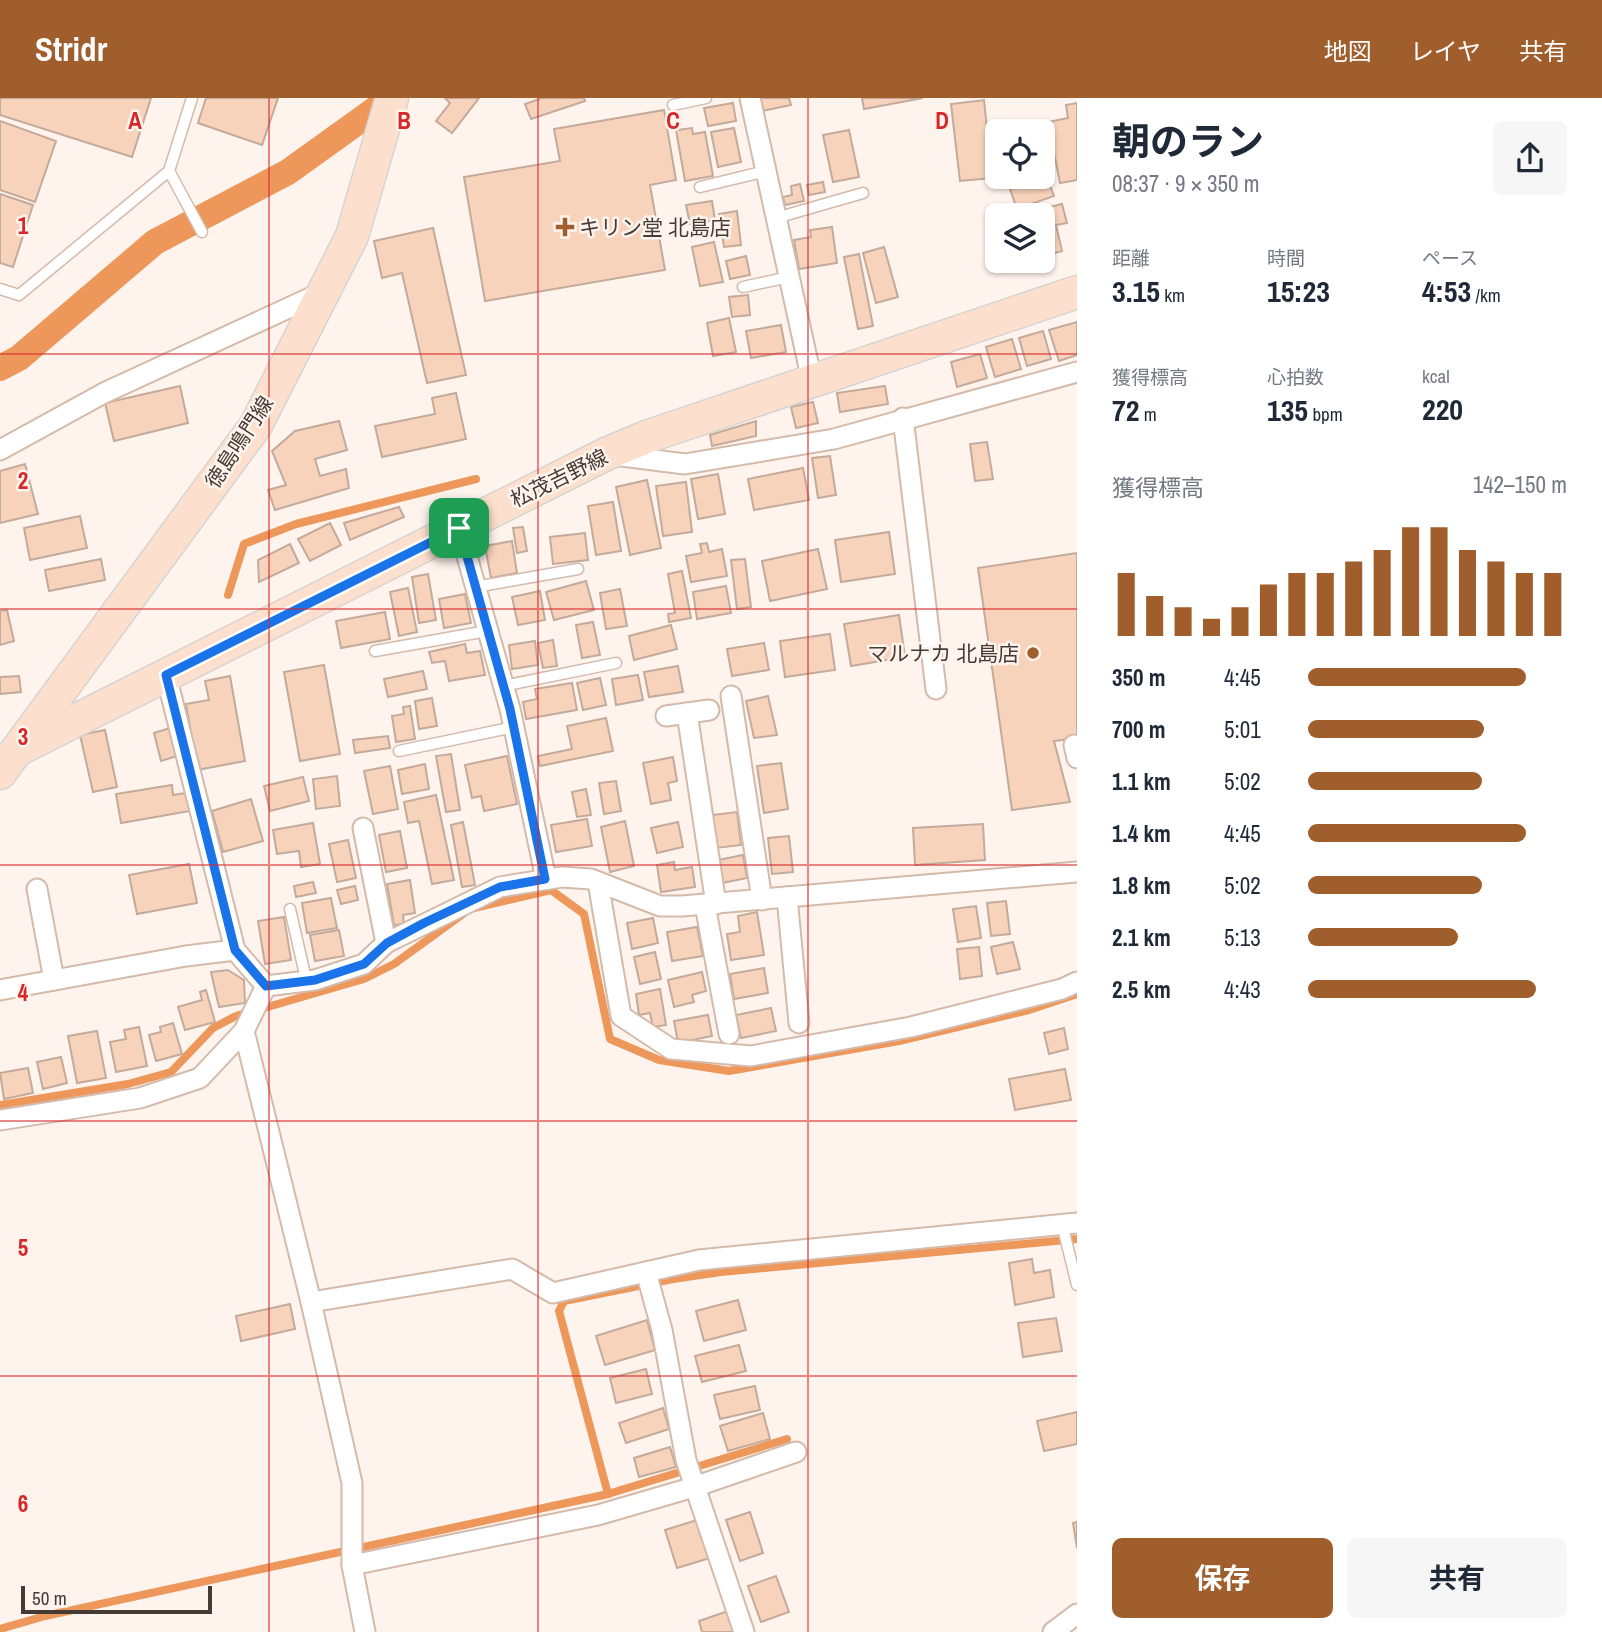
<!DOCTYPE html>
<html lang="ja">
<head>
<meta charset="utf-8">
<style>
	:root { --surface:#fff; --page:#f6f6f7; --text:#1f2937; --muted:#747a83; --accent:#a15e2d }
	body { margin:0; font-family:"Archivo Narrow","Noto Sans JP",sans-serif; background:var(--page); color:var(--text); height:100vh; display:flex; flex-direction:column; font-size:26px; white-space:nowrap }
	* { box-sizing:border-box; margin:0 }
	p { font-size:23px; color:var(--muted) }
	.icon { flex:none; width:38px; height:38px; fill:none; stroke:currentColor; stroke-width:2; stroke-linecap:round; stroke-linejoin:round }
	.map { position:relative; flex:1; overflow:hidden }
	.sheet { display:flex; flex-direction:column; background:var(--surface); width:525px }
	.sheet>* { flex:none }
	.controls { position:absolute; left:985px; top:21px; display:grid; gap:14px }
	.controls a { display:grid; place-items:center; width:70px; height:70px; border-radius:10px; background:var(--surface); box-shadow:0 2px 5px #0004; font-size:35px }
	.scale { position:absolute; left:21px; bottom:18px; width:191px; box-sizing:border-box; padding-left:7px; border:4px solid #453a34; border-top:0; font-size:19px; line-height:24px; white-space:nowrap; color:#453a34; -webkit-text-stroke:5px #fff4ed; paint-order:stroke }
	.pin { position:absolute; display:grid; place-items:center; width:60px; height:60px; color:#fff; margin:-30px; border-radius:14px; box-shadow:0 4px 10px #0006 }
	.round { display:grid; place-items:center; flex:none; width:74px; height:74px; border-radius:10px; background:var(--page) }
	.head { display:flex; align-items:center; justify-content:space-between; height:119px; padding:0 35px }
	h1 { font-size:38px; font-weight:700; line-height:52px }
	.figures { display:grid; grid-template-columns:repeat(3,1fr); gap:10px; height:119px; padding:7px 35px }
	.figures div { display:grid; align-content:center }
	.figures b { font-size:30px; font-weight:700 }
	.figures small { font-size:19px; font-weight:400 }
	.figures p { font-size:19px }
	.chart { height:196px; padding:14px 35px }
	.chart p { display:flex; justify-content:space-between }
	.chart svg { width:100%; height:126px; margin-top:7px; stroke:var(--accent); stroke-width:6 }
	.action { display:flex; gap:14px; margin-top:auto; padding:14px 35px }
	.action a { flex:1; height:80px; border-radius:10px; background:var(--accent); color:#fff; font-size:28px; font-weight:700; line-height:80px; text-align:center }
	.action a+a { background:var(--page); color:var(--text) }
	ul { padding:0 35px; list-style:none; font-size:23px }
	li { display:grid; grid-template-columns:112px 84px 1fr; align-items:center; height:52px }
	li i { height:18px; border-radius:9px; background:var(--accent) }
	header { display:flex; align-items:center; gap:42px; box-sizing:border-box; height:98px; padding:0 35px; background:var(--accent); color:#fff }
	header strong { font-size:33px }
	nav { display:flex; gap:38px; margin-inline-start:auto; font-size:24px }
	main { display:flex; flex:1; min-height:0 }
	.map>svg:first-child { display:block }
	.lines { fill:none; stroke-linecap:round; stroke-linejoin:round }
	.stream { stroke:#ed975b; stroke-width:8 }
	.canal { stroke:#ed975b; stroke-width:26 }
	.building { fill:#f8d3bc; stroke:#c3aa9a; stroke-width:2 }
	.lane-casing { stroke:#d4baaa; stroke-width:13 }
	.street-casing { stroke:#d4baaa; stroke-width:23 }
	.primary-casing { stroke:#d6d4d2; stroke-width:35 }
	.lane { stroke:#fff; stroke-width:10 }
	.street { stroke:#fff; stroke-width:19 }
	.primary { stroke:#fcdfcc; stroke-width:32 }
	.route-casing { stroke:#fff; stroke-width:14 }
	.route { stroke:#1a73e8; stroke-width:9 }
	.grid { fill:none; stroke:#d62828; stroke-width:2; stroke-opacity:0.55 }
	.poi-dot { fill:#a15e2d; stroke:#fff4ed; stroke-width:2.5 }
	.labels { text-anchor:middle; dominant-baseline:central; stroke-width:5; stroke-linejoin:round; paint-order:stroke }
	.poi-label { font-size:21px; fill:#453a34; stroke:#fff4ed; text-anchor:start }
	.street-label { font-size:21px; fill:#453a34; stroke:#fff4ed }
	.grid-label { font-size:23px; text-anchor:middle; font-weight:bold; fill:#d62828; stroke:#fff4ed; stroke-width:5; stroke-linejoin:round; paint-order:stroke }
</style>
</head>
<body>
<header>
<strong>Stridr</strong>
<nav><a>地図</a><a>レイヤ</a><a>共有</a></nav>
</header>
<main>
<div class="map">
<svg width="1077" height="1534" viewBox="0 0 1077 1534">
	<rect width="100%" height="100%" fill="#fff4ed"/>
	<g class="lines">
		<!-- stream -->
		<g class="stream">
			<path d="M228 497 244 446 296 426 476 381"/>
			<path d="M474 810 551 792 584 816 610 941 659 962 729 973 899 943 1029 912 1077 896"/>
			<path d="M0 1007 128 986 171 974 213 930 236 918 364 881 394 866 463 816"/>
			<path d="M608 1396 559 1213 564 1203 673 1181 721 1174 1077 1141"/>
			<path d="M0 1531 45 1518 608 1396 787 1341"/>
		</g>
		<!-- canal -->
		<path class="canal" d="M0 270 19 260 155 144 288 74 391 0"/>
	</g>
	<!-- building -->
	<g class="building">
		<path d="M0 0H151L132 59 0 17Z"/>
		<path d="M206 0H278L262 47 198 25Z"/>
		<path d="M445 0H479L452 35 436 23 450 5Z"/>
		<path d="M542 0H584L585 3 531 21 525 6Z"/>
		<path d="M760 0H789L791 7 762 13Z"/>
		<path d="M862 0H923L864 11Z"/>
		<path d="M984 2 992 80 960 83 951 6Z"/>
		<path d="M733 5 736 23 708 28 704 10Z"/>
		<path d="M1077 5V82L1060 85 1048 24 1068 20 1066 7Z"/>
		<path d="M664 12 676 82 650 87 665 172 485 203 464 79 560 63 554 31Z"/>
		<path d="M0 23 56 43 35 104 0 92Z"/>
		<path d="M692 30 693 36 705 34 713 78 685 83 676 32Z"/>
		<path d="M734 30 741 64 718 69 711 34Z"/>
		<path d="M849 32 859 79 833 84 823 37Z"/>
		<path d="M1046 78 1054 98 1017 111 1010 91Z"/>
		<path d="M823 84 825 94 809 97 807 87Z"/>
		<path d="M800 86 804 103 785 107 783 99 792 97 791 88Z"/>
		<path d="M0 96 33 107 13 169 0 165Z"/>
		<path d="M712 103 715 122 690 126 686 107Z"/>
		<path d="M1062 106 1067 125 1056 127 1062 153 1044 158 1043 117H1034L1033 113Z"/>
		<path d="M737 113 741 147 724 149 719 116Z"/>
		<path d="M832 129 837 165 799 171 794 142 811 139 810 132Z"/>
		<path d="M433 130 466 277 427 285 402 175 382 180 374 143Z"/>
		<path d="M714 144 723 184 700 188 692 149Z"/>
		<path d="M884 149 898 199 876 205 863 155Z"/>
		<path d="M859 156 873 228 858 231 844 159Z"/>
		<path d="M746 158 750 177 730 181 726 163Z"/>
		<path d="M748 197 750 217 732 219 729 199Z"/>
		<path d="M729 220 736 254 713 258 707 225Z"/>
		<path d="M1077 224V257L1059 263 1049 232Z"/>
		<path d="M781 227 786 254 751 260 746 233Z"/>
		<path d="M1043 233 1051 261 1027 268 1019 240Z"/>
		<path d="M1012 241 1021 271 995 279 986 249Z"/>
		<path d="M980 256 987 280 957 289 951 264Z"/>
		<path d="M180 288 188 325 114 343 105 305Z"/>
		<path d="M885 288 888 306 840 314 837 295Z"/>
		<path d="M456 295 466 341 382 359 375 328 435 316 432 300Z"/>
		<path d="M813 304 818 325 796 330 791 309Z"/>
		<path d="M339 323 347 352 315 361 320 378 346 371 349 390 275 412 268 392 286 387 272 353 295 333Z"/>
		<path d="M756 323V338L712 348 710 337Z"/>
		<path d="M987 344 993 381 975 383 970 346Z"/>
		<path d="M830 358 836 397 818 400 812 360Z"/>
		<path d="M25 366 38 416 0 425V373Z"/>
		<path d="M803 370 809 402 754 412 748 381Z"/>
		<path d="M718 376 725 416 698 421 691 381Z"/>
		<path d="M647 382 661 450 630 457 616 389Z"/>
		<path d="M686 384 692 434 663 438 656 388Z"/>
		<path d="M613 404 621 453 596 457 588 408Z"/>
		<path d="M399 409 404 419 350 442 344 425Z"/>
		<path d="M80 418 87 450 30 462 24 430Z"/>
		<path d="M330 425 341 447 310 463 298 441Z"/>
		<path d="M523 429 527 453 517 455 513 430Z"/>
		<path d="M889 434 895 476 841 484 835 442Z"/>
		<path d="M585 435 588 462 553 466 550 439Z"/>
		<path d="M512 443 517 475 491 480 485 448Z"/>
		<path d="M707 445 709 454 722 451 727 478 691 484 686 458 702 455 700 446Z"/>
		<path d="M290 446 299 465 259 484 258 462Z"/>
		<path d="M818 451 827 491 770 503 762 463Z"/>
		<path d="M1077 455V640L1054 643 1070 704 1012 712 978 470Z"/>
		<path d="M101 461 105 482 49 493 45 472Z"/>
		<path d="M745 461 751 509 737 511 731 462Z"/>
		<path d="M682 473 691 520 669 524 668 516 675 515 668 476Z"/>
		<path d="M428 476 436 522 419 525 412 479Z"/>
		<path d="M586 483 594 512 554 522 546 494Z"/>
		<path d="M726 488 731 515 697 521 693 494Z"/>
		<path d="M408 490 417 534 399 538 390 494Z"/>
		<path d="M620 491 627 528 606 531 600 495Z"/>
		<path d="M540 493 545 522 518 527 512 499Z"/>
		<path d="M465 496 471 525 444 530 439 501Z"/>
		<path d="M7 512 14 543 0 547V513Z"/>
		<path d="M385 514 390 541 341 550 336 523Z"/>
		<path d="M899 517 905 559 851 568 844 526Z"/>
		<path d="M593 524 600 557 582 560 576 527Z"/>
		<path d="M671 527 677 551 634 562 629 538Z"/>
		<path d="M830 536 835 572 785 579 780 543Z"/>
		<path d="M553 542 557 568 543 570 538 545Z"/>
		<path d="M535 543 538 567 512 571 509 547Z"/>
		<path d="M764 545 769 572 732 578 727 551Z"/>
		<path d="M465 546 467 555 480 553 485 577 449 583 445 563 432 565 429 554Z"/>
		<path d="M324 567 340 656 300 663 284 574Z"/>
		<path d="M678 568 683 594 649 599 644 574Z"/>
		<path d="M423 573 427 591 388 599 384 581Z"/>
		<path d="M638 577 643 602 616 607 612 581Z"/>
		<path d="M19 578 21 594 0 596V579Z"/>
		<path d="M230 578 245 663 197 672 186 606 209 602 205 583Z"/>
		<path d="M600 580 606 607 583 612 577 585Z"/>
		<path d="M572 585 577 612 526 621 523 604 537 601 535 591Z"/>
		<path d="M768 598 777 637 754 640 746 603Z"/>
		<path d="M432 600 437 628 419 631 415 603Z"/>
		<path d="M410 608 415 641 396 644 392 618 404 616 403 609Z"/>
		<path d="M606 620 613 653 540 668 538 658 572 651 567 628Z"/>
		<path d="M170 630 177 658 161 663 154 635Z"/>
		<path d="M105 632 117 689 93 694 80 637Z"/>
		<path d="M388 638 390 650 355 655 353 642Z"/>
		<path d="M451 656 460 712 446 714 436 658Z"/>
		<path d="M507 658 517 706 484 713 481 698 472 700 465 667Z"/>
		<path d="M673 659 677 683 668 685 671 702 651 706 643 665Z"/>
		<path d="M781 665 788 711 764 715 757 668Z"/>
		<path d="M425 666 429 691 402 696 398 672Z"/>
		<path d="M390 668 398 711 373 716 364 673Z"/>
		<path d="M337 678 340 708 316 711 313 681Z"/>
		<path d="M303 679 309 703 270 713 264 688Z"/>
		<path d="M616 683 621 713 604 716 599 685Z"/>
		<path d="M172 687 173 697 186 695 190 713 121 725 116 696Z"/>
		<path d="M586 691 591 717 577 719 572 694Z"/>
		<path d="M436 697 454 782 432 786 419 723 408 725 404 704Z"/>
		<path d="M251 701 263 743 223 754 212 713Z"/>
		<path d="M737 714 741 747 716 750 712 717Z"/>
		<path d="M587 721 592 748 556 754 551 727Z"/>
		<path d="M625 723 634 768 610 774 601 729Z"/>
		<path d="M463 724 475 787 462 789 451 727Z"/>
		<path d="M678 724 683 749 657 755 651 730Z"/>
		<path d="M313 725 320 766 301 769 299 753 277 756 273 732Z"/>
		<path d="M983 726 985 762 915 767 913 730Z"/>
		<path d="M400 733 407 770 386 774 379 737Z"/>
		<path d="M789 738 793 774 772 776 768 740Z"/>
		<path d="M348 742 356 780 337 784 329 746Z"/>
		<path d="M743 757 747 780 722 785 718 762Z"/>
		<path d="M674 764 675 772 692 769 695 789 661 794 657 767Z"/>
		<path d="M189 766 197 805 137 816 129 777Z"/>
		<path d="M410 782 415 815 403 817 404 826 394 827 387 786Z"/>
		<path d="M313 784 316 795 296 799 294 788Z"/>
		<path d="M355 788 358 802 341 806 337 792Z"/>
		<path d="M331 800 337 830 307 835 302 805Z"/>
		<path d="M1006 803 1010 836 991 838 987 805Z"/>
		<path d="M976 808 981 840 958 844 953 811Z"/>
		<path d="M757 814 764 857 731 862 727 836 740 834 738 818Z"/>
		<path d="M284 819 291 862 265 866 258 823Z"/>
		<path d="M653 820 658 845 632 851 627 825Z"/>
		<path d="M697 829 703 858 672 863 667 834Z"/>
		<path d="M339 832 344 858 315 863 310 837Z"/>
		<path d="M1013 844 1020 871 997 876 991 849Z"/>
		<path d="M979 849 982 878 960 881 957 851Z"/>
		<path d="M655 854 661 881 640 886 634 859Z"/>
		<path d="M764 870 768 895 734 901 730 876Z"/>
		<path d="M228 872 244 882 245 905 219 909 211 874Z"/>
		<path d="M702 874 706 893 692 897 694 904 674 909 668 882Z"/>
		<path d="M660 891 666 927 653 929 650 915 639 917 636 896Z"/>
		<path d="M206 892 215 924 185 932 178 909 202 902 200 894Z"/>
		<path d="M771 910 776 933 741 940 736 917Z"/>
		<path d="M708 917 712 938 678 945 674 923Z"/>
		<path d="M173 925 182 956 156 963 149 937 161 934 160 929Z"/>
		<path d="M139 929 147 968 116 974 110 944 126 941 124 932Z"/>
		<path d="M1064 930 1068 951 1049 956 1044 935Z"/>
		<path d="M97 933 106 980 77 985 68 938Z"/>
		<path d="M61 959 67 985 43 991 37 964Z"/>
		<path d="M28 970 33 995 4 1001 0 975Z"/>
		<path d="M1065 971 1071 1002 1015 1012 1009 981Z"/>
		<path d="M1032 1161 1034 1175 1050 1172 1054 1199 1015 1207 1009 1165Z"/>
		<path d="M738 1202 746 1232 704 1243 696 1213Z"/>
		<path d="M290 1206 295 1231 241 1243 236 1218Z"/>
		<path d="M1056 1220 1062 1253 1023 1259 1018 1225Z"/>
		<path d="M647 1222 655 1252 605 1267 596 1238Z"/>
		<path d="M739 1247 746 1273 702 1284 695 1258Z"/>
		<path d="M646 1271 652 1296 616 1305 610 1280Z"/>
		<path d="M755 1288 760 1312 720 1321 714 1297Z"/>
		<path d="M663 1310 669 1331 626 1345 619 1325Z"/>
		<path d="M1077 1314V1346L1044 1353 1037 1323Z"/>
		<path d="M763 1315 770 1341 728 1353 720 1328Z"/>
		<path d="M670 1349 676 1369 639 1379 634 1360Z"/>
		<path d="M750 1414 763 1455 740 1463 726 1422Z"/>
		<path d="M697 1422 710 1460 677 1470 665 1432Z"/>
		<path d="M1077 1424V1450L1073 1425Z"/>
		<path d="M776 1478 789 1514 761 1524 748 1488Z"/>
		<path d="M728 1513 735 1534H702L699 1523Z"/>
	</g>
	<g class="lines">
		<defs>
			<g id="lane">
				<path d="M673 7 706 0"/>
				<path d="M169 73 202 134"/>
				<path d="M700 89 766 73"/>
				<path d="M776 120 863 95"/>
				<path d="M743 189 789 179"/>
				<path d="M0 191 19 197 169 73 192 0"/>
				<path d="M475 489 578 471"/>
				<path d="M375 553 487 533"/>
				<path d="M503 588 616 565"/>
				<path d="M399 653 514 629"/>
				<path d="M290 811 306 881"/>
				<path d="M1062 1126 1077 1187"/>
			</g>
			<g id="street">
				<path d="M750 0 812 283"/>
				<path d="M903 320 936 591"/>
				<path d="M0 352 104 295 323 194"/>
				<path d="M614 357 685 366 834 341 1077 274"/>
				<path d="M459 430 510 611 546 781"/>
				<path d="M166 577 235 852 266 888"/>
				<path d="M731 598 762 802"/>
				<path d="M687 615 716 806"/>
				<path d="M666 618 709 612"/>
				<path d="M1074 647 1077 660"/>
				<path d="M363 730 386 845"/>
				<path d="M598 784 621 918 671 951 751 958 911 929 1062 891 1077 884"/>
				<path d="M37 791 54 882"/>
				<path d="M787 799 799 925"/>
				<path d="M705 807 729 936"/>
				<path d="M266 888 315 882 364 866 386 845 500 789 562 779 591 781 660 808H682L1077 774"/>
				<path d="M0 892 186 858 235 852"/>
				<path d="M244 933 311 1204 352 1385V1467L365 1534"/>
				<path d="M0 1022 140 1000 200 980 244 933 266 888"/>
				<path d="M646 1174 662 1232 686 1362 744 1534"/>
				<path d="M311 1204 512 1171 553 1195 699 1162 1077 1125"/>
				<path d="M352 1467 598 1417 694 1389 796 1354"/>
				<path d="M1053 1534 1077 1516"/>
			</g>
			<g id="primary">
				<path d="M17 652 606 356 649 338 1077 194"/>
				<path d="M0 675 256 327 352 138 392 0"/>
			</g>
		</defs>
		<!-- lane casing -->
		<use href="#lane" class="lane-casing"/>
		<!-- street casing -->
		<use href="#street" class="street-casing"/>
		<!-- primary casing -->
		<use href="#primary" class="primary-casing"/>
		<!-- lane -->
		<use href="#lane" class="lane"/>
		<!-- street -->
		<use href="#street" class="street"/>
		<!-- primary -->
		<use href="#primary" class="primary"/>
	</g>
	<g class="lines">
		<defs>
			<path id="route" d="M459 430 510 611 545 781 500 789 424 825 387 845 364 866 315 882 266 888 235 852 166 577Z"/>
		</defs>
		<!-- route casing -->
		<use href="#route" class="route-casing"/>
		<!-- route -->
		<use href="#route" class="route"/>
	</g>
	<!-- grid -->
	<path class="grid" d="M269 0V1534M538 0V1534M808 0V1534M0 256H1077M0 511H1077M0 767H1077M0 1023H1077M0 1278H1077"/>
	<!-- markers -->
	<g class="poi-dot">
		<path d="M561.5 118.5h7v7h7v7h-7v7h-7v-7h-7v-7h7z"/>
		<circle cx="1033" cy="555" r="7"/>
	</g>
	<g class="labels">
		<!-- poi labels -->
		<g class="poi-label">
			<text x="579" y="129">キリン堂 北島店</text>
			<text x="1019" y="555" text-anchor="end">マルナカ 北島店</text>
		</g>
		<!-- street labels -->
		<g class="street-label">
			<text transform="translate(239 344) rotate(-57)">徳島鳴門線</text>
			<text transform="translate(559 380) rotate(-26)">松茂吉野線</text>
		</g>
	</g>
	<g class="grid-label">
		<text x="135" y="31">A</text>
		<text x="404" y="31">B</text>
		<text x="673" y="31">C</text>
		<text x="942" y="31">D</text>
		<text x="23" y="136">1</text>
		<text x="23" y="391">2</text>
		<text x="23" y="647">3</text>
		<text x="23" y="903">4</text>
		<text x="23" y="1158">5</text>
		<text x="23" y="1414">6</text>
	</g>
</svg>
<div class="controls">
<a><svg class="icon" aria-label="locate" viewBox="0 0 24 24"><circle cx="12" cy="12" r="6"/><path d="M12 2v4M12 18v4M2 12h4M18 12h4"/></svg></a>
<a><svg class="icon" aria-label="layers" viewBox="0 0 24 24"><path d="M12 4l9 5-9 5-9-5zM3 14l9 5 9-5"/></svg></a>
</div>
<div class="scale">50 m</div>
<div class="pin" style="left:459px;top:430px;background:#1e9e55"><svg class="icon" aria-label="arrive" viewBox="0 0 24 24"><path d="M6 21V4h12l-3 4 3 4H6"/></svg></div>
</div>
<section class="sheet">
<div class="head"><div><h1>朝のラン</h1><p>08:37 · 9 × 350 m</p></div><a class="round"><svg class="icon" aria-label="share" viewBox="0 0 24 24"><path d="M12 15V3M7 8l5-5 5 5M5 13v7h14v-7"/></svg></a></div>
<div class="figures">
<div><p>距離</p><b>3.15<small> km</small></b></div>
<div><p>時間</p><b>15:23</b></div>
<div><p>ペース</p><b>4:53<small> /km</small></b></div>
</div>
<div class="figures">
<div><p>獲得標高</p><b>72<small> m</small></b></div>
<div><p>心拍数</p><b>135<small> bpm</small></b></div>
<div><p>kcal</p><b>220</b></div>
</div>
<div class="chart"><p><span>獲得標高</span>142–150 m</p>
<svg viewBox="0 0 160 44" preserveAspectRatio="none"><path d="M5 44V22M15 44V30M25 44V34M35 44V38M45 44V34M55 44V26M65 44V22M75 44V22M85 44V18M95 44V14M105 44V6M115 44V6M125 44V14M135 44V18M145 44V22M155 44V22"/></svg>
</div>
<ul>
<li><b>350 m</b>4:45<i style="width:84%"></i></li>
<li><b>700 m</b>5:01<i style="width:68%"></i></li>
<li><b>1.1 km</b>5:02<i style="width:67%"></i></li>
<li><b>1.4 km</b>4:45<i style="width:84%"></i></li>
<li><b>1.8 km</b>5:02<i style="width:67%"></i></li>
<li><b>2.1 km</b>5:13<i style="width:58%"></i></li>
<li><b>2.5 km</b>4:43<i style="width:88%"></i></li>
</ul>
<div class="action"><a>保存</a><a>共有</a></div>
</section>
</main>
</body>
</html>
